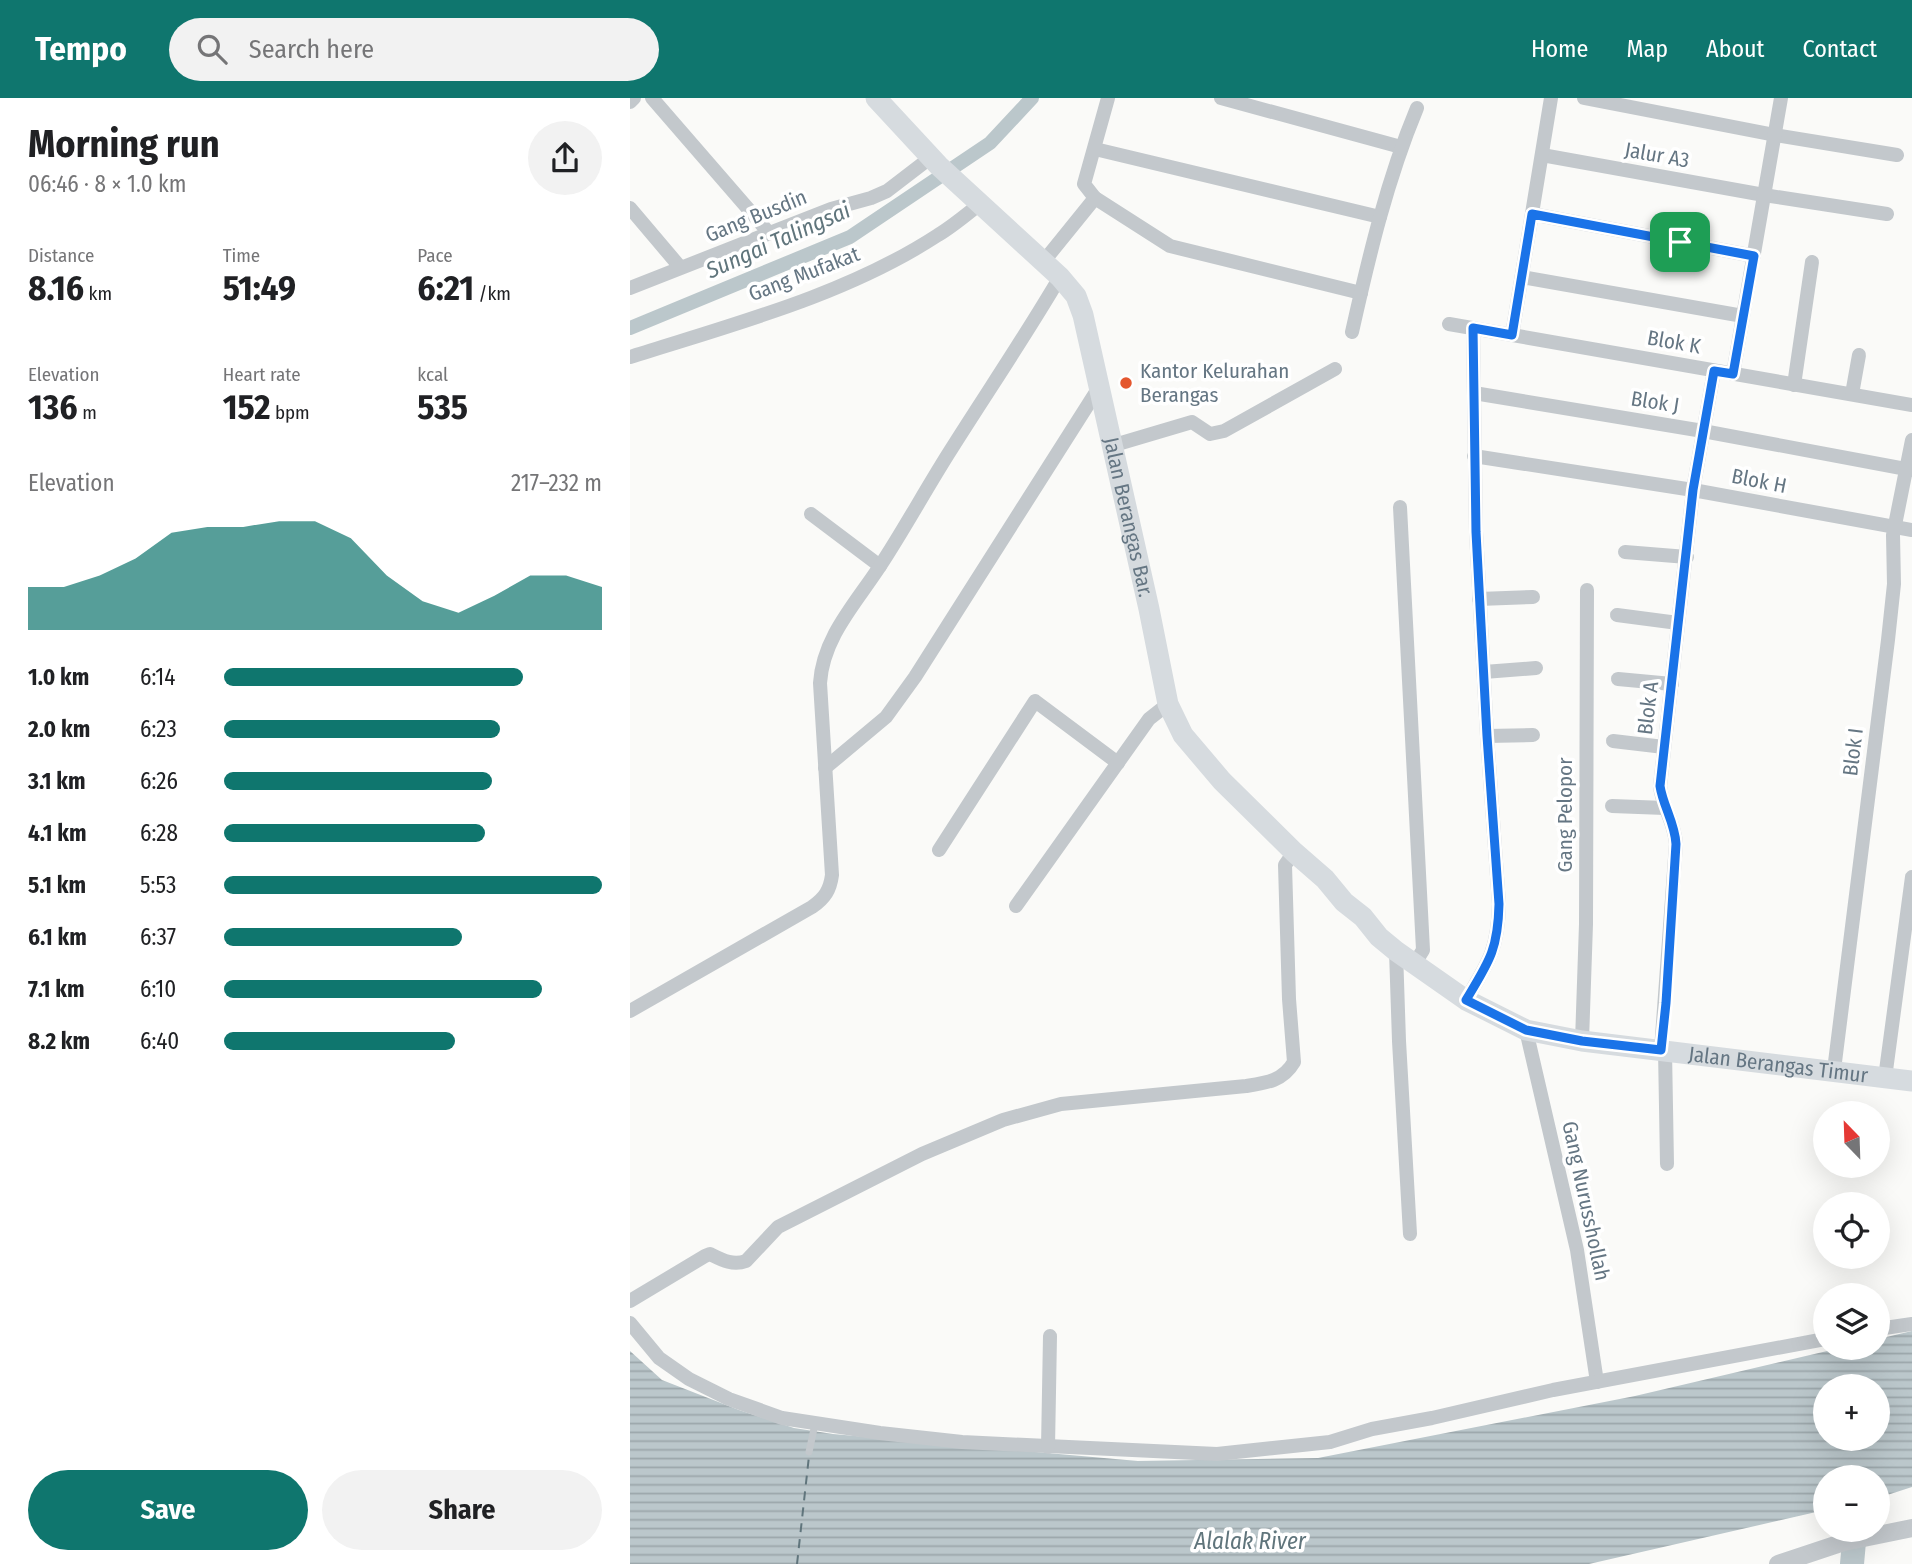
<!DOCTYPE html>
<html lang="en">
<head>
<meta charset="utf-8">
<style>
	:root { --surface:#fff; --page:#f2f2f2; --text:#202124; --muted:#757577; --accent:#0f766e }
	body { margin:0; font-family:"Fira Sans Condensed",sans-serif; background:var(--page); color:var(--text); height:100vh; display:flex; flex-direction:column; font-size:26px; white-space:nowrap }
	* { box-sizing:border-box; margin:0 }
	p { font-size:23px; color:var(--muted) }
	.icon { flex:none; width:38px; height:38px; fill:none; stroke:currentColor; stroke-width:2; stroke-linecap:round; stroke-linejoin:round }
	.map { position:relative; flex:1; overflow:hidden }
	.panel { display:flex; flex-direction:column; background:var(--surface); width:630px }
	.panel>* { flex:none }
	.needle { width:46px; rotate:337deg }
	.buttons { position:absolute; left:1183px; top:1003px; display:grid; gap:14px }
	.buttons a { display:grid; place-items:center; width:77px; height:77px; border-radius:50%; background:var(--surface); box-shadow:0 7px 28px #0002; font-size:35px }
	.pin { position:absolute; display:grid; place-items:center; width:60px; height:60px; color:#fff; margin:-30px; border-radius:14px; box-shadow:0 4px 10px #0006 }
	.round { display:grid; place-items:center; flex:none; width:74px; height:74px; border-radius:37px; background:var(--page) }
	.summary { display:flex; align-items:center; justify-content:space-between; height:119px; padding:0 28px }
	h1 { font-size:38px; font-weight:700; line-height:52px }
	.figures { display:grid; grid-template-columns:repeat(3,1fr); gap:10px; height:119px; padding:7px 28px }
	.figures div { display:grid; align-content:center }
	.figures b { font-size:35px; font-weight:700 }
	.figures small { font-size:19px; font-weight:400 }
	.figures p { font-size:19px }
	.chart { height:196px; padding:14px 28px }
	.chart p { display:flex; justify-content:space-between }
	.chart svg { width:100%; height:126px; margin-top:7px; fill:var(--accent); opacity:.7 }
	.button { display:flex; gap:14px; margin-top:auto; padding:14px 28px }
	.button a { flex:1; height:80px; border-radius:42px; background:var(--accent); color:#fff; font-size:28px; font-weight:700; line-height:80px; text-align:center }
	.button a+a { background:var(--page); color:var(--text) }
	ul { padding:0 28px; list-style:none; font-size:23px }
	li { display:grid; grid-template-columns:112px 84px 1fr; align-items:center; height:52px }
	li i { height:18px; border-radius:9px; background:var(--accent) }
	header { display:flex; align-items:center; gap:42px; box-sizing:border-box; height:98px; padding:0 35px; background:var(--accent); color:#fff }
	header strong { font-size:33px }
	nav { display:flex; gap:38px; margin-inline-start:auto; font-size:24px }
	.search { width:490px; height:63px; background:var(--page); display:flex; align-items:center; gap:18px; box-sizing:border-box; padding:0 24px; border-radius:38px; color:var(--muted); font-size:26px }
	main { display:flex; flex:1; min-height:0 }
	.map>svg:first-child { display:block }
	.water { fill:url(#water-rules); fill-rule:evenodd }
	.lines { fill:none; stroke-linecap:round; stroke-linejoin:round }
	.canal { stroke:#bbc7cb; stroke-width:14 }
	.river { stroke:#bbc7cb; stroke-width:24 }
	.ferry { stroke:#60757c; stroke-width:2; stroke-dasharray:9 7; stroke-linecap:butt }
	.service { stroke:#c3c8cc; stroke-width:7 }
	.minor { stroke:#c3c8cc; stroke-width:14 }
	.tertiary { stroke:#c3c8cc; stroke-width:18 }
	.primary { stroke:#d6dbdf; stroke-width:21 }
	.route-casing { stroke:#fff; stroke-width:14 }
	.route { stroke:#1a73e8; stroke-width:9 }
	.poi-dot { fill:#e4572e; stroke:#fff; stroke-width:2.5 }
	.labels { text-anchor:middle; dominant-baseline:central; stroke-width:7; stroke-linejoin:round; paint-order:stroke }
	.street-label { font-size:21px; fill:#657683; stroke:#fff }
	.poi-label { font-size:21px; fill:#657683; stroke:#fff; text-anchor:start }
	.water-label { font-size:23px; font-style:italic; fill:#60757c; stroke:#fff }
</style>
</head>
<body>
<header>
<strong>Tempo</strong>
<div class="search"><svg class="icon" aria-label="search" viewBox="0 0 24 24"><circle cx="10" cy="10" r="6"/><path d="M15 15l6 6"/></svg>Search here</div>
<nav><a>Home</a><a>Map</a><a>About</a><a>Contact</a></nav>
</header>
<main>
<section class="panel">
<div class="summary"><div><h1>Morning run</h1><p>06:46 · 8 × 1.0 km</p></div><a class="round"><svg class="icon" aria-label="share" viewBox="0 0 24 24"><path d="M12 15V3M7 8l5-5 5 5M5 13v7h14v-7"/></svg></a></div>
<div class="figures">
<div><p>Distance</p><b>8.16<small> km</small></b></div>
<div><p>Time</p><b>51:49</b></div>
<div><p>Pace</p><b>6:21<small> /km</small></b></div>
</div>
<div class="figures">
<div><p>Elevation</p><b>136<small> m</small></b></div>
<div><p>Heart rate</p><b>152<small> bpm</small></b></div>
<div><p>kcal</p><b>535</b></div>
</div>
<div class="chart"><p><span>Elevation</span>217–232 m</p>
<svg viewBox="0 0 160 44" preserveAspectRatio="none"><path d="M0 44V29L10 29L20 25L30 19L40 10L50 8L60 8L70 6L80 6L90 12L100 25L110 34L120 38L130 32L140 25L150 25L160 29V44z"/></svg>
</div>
<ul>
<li><b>1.0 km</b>6:14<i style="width:79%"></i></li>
<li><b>2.0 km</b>6:23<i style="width:73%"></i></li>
<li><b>3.1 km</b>6:26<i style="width:71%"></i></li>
<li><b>4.1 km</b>6:28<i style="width:69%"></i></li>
<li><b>5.1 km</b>5:53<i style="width:100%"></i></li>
<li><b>6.1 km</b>6:37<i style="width:63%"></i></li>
<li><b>7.1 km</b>6:10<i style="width:84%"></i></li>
<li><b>8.2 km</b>6:40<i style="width:61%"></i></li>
</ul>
<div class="button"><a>Save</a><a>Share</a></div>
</section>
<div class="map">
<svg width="1282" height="1466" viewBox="0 0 1282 1466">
	<defs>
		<pattern id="water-rules" width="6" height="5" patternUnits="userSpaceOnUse" patternTransform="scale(1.75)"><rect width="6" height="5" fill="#bbc7cb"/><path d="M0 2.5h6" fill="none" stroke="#9ca6aa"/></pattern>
	</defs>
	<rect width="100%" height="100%" fill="#fafaf8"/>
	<!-- water -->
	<path class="water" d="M1282 1233V1389L1248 1400V1379H1195V1412L959 1466H0V1253L32 1282 109 1312 164 1330 203 1336 508 1363 688 1360 1005 1298 1210 1250H1248V1241ZM1195 1288H1248V1340H1195Z"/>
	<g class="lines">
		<!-- canal -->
		<path class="canal" d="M0 230 220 139 360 45 402 0"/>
		<!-- river -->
		<path class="river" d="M1222 1466 1225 1432"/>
		<!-- ferry -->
		<path class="ferry" d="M167 1466 179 1358"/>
		<!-- service -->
		<path class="service" d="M179 1354 185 1326"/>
		<!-- minor -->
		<g class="minor">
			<path d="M22 0 139 135"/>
			<path d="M591 0 771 49"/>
			<path d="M954 0 1145 37 1267 57"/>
			<path d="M0 4 4 0"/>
			<path d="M465 51 750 119"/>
			<path d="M912 57 1134 97 1257 116"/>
			<path d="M465 100 540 148 731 195"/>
			<path d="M0 110 50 169"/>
			<path d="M902 116 1124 158"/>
			<path d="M414 163 465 100 454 86 478 0"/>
			<path d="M892 179 1113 218"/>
			<path d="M0 190 201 111 241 100 257 93 300 60"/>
			<path d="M819 226 1282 307"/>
			<path d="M722 234C739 158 757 82 787 10"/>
			<path d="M882 237 921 0"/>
			<path d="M0 259C104 226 216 197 308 137 323 128 337 116 351 105"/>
			<path d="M1103 276 1151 0"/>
			<path d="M1164 287 1182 164"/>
			<path d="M844 295 1073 333 1282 372"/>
			<path d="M1222 296 1229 257"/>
			<path d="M481 348 562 324 580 336 594 333 705 271"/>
			<path d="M844 358 1063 392 1282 432"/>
			<path d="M770 409 793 852 785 865"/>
			<path d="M181 416 250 468"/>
			<path d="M995 454 1057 459"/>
			<path d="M849 501 903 499"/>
			<path d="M987 517 1048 525"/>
			<path d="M854 574 906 570"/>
			<path d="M988 581 1042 586"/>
			<path d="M857 638 903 637"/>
			<path d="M983 643 1034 649"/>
			<path d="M195 670 256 619 285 579 468 291"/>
			<path d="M982 708 1035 710"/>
			<path d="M309 752 405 603 488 665"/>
			<path d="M386 808 519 621 538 606"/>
			<path d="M766 853 769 943 780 1136"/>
			<path d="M836 902C859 864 868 851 869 806L857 638 846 434 843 230"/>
			<path d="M0 913 182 809C195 800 200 792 202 777L190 585C193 539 226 505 250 468 275 430 297 389 322 350 358 293 396 237 430 179"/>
			<path d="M896 932 947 1152 967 1284"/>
			<path d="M952 943 956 826 957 492"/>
			<path d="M1031 952 1046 746C1045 725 1032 708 1030 688L1063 392 1084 273"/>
			<path d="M1035 952 1037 1066"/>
			<path d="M1204 972 1258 542 1264 486 1263 437 1282 342"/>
			<path d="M1255 980 1282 779"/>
			<path d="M0 1203 75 1158 80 1156C92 1162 103 1168 116 1163L148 1129 292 1056 373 1022 431 1006 616 988C636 985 653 983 664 964L659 901 655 767 664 754"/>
			<path d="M0 1225 29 1260 59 1281 99 1301 152 1320 250 1335 332 1344 587 1356 700 1344 742 1331 802 1320 923 1292 1195 1241"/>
			<path d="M1248 1231 1282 1226"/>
			<path d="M418 1349 420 1238"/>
		</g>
		<!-- tertiary -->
		<path class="tertiary" d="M1148 1466 1214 1444 1282 1430"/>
		<!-- primary -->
		<path class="primary" id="s1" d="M246 0 309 68 430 179 446 198 453 217 519 511 538 606 553 637 592 683 664 754 695 781 714 804 733 819 749 839 766 853 836 902 896 932 952 943 1282 983"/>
	</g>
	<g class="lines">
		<defs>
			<path id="route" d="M902 116 1124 158 1103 276 1084 273 1063 392 1030 688C1033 708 1045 725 1046 746L1036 905 1031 952 952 943 896 932 836 902C859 864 868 852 869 806L857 638 846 434 843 230 882 237Z"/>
		</defs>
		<!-- route casing -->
		<use href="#route" class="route-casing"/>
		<!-- route -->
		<use href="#route" class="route"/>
	</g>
	<!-- markers -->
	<circle class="poi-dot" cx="496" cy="285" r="7"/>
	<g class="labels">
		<!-- street labels -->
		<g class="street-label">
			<text transform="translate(1027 57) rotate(10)">Jalur A3</text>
			<text transform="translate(126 118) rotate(-22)">Gang Busdin</text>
			<text transform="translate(174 176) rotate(-21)">Gang Mufakat</text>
			<text transform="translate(1044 244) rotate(10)">Blok K</text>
			<text transform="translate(1025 304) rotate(9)">Blok J</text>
			<text transform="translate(1129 383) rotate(11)">Blok H</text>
			<text stroke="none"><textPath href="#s1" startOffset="509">Jalan Berangas Bar.</textPath></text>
			<text transform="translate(1018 610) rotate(-83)">Blok A</text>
			<text transform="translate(1223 654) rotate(-83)">Blok I</text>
			<text transform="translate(935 717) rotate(-90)">Gang Pelopor</text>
			<text stroke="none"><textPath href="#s1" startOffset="1446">Jalan Berangas Timur</textPath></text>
			<text transform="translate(956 1103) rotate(78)">Gang Nurusshollah</text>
		</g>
		<!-- poi labels -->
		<g class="poi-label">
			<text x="510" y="273">Kantor Kelurahan<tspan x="510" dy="24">Berangas</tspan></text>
		</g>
		<!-- water labels -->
		<g class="water-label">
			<text transform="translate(148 142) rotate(-24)">Sungai Talingsai</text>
			<text x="620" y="1443">Alalak River</text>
		</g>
	</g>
</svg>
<div class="buttons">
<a><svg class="needle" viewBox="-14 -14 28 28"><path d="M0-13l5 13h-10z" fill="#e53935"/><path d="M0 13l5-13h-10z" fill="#757577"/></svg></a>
<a><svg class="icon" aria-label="locate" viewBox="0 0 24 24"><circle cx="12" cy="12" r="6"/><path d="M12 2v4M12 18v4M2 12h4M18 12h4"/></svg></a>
<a><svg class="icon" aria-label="layers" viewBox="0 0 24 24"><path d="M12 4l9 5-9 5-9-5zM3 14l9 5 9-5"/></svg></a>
<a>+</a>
<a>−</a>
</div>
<div class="pin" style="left:1050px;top:144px;background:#1e9e55"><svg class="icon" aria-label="arrive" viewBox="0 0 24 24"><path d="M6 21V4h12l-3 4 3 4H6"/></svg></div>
</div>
</main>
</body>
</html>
